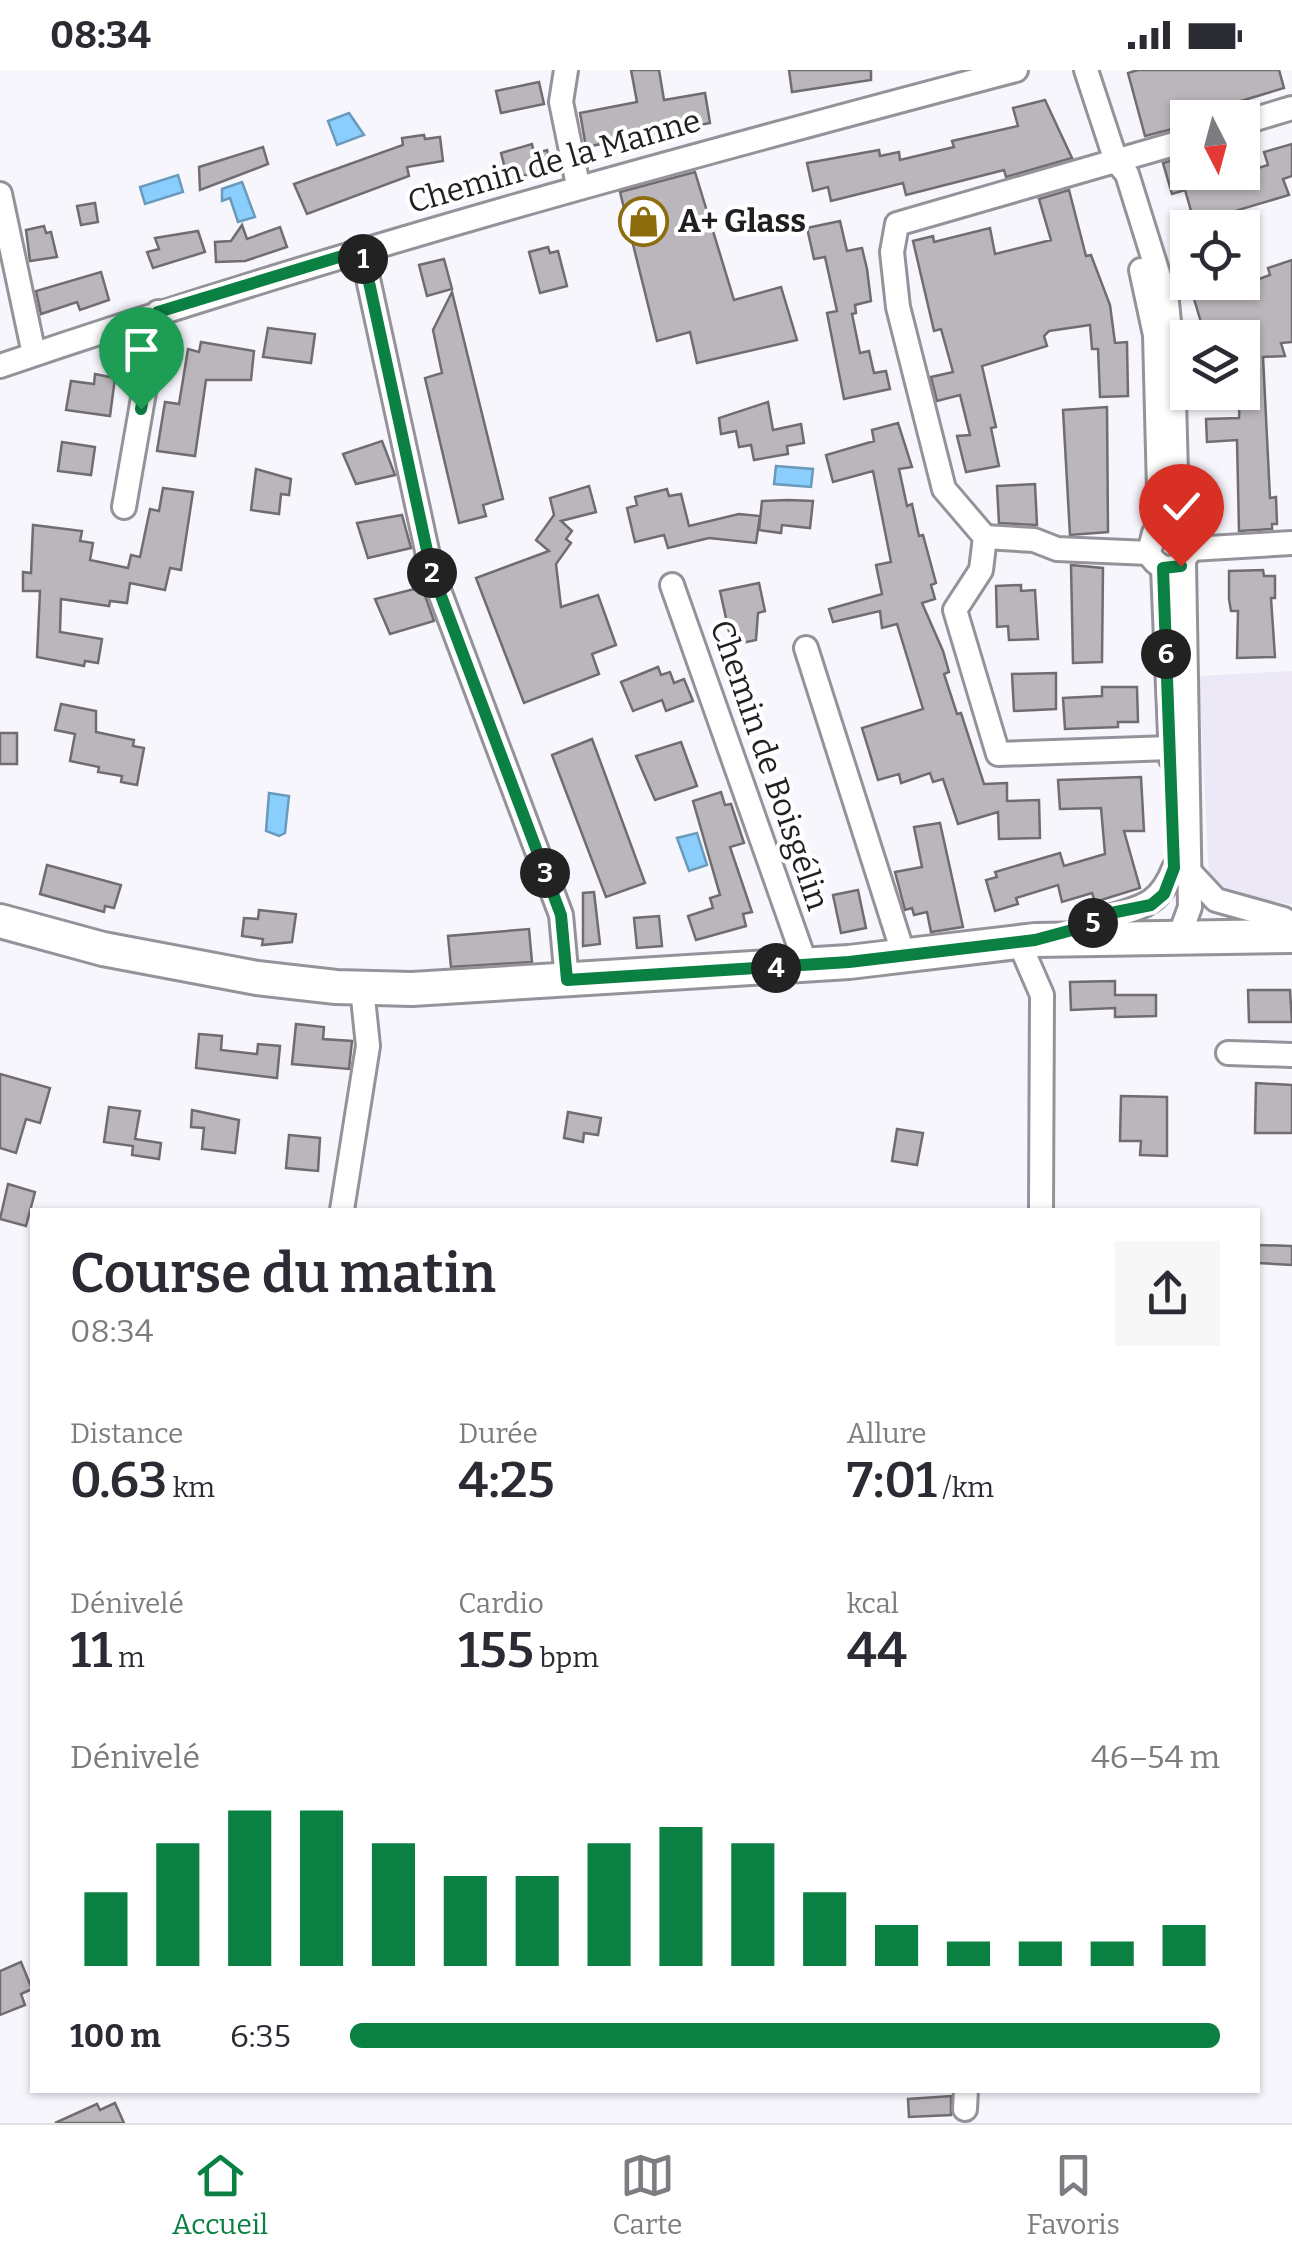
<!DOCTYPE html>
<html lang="fr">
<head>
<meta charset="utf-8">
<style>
	:root { --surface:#fff; --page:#f7f7f7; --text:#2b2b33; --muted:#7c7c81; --line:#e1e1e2; --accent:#0b8043 }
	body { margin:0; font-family:Bitter,serif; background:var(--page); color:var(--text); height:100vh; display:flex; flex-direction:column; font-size:38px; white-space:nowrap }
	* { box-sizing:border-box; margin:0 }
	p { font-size:32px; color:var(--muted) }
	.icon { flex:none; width:55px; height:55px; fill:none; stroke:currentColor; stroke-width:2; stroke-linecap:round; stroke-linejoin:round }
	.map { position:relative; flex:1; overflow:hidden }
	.panel { position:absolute; left:30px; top:1138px; width:1230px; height:885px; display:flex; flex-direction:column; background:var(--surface); border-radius:0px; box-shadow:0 2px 8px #0004 }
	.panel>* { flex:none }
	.needle { width:65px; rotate:174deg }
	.fabs { position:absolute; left:1170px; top:30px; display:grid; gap:20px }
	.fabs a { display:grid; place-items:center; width:90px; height:90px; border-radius:0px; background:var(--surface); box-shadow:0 2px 8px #0004; font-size:50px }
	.pin { position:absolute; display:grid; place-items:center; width:85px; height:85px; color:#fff; margin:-102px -42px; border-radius:50% 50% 50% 0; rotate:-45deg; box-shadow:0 0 10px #0007 }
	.pin .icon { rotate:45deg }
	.km { position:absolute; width:50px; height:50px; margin:-25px; border-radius:50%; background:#222; color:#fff; font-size:28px; line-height:50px; text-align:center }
	.round { display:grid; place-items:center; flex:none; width:105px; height:105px; border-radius:0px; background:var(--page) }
	.summary { display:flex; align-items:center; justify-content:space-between; height:170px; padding:0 40px }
	h1 { font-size:55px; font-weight:600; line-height:75px }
	.metrics { display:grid; grid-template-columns:repeat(3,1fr); gap:15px; height:170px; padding:10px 40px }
	.metrics div { display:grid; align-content:center }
	.metrics b { font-size:50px; font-weight:600 }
	.metrics small { font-size:28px; font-weight:400 }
	.metrics p { font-size:28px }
	.chart { height:280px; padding:20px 40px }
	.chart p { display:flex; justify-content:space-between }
	.chart svg { width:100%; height:180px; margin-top:10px; stroke:var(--accent); stroke-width:6 }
	ul { padding:0 40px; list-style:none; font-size:32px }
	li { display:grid; grid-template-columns:160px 120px 1fr; align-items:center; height:75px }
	li i { height:25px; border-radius:12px; background:var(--accent) }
	.status { display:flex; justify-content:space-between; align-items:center; height:70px; padding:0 50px; background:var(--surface); direction:ltr }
	.status svg { height:28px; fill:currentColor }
	.menu { display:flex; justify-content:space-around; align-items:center; height:140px; border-top:2px solid var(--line); background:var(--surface); font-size:28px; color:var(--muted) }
	.menu a { display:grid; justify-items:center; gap:5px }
	.menu .selected { color:var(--accent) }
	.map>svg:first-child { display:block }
	.built { fill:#ece8f6 }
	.water { fill:#89cefd; stroke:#6a9abb; stroke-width:2.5 }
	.building { fill:#bbb6bb; stroke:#706c70; stroke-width:2.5 }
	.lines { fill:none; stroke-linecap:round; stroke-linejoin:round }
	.minor-casing { stroke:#959399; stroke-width:28 }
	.secondary-casing { stroke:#959399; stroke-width:38 }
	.minor { stroke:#fff; stroke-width:22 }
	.secondary { stroke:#fff; stroke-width:32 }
	.route-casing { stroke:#fff; stroke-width:20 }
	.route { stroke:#0b8043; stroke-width:12 }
	.labels { text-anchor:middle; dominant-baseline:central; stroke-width:8; stroke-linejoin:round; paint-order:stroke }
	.street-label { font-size:32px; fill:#201f21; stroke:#fff }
	.poi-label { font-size:32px; font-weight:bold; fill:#201f21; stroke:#fff; text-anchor:start }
</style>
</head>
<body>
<div class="status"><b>08:34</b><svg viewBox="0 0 49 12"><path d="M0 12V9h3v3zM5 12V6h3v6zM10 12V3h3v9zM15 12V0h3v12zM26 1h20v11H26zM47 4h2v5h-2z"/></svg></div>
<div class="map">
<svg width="1292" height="2053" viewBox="0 0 1292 2053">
	<rect width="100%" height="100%" fill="#f8f6fd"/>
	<!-- built -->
	<path class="built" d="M1292 601V834L1220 824 1209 808 1199 606Z"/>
	<!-- water -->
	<g class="water">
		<path d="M349 43 364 65 337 75 328 51Z"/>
		<path d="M178 105 183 122 145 134 140 117Z"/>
		<path d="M242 112 255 147 238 152 230 128 222 131V119Z"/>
		<path d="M776 396 813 399 811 417 774 414Z"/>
		<path d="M269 723 289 726 285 763 279 766 266 761Z"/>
		<path d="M697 763 707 795 689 801 677 768Z"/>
	</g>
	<!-- building -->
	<g class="building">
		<path d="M631 0H659L664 30 705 23 710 53 586 77 580 43 637 32Z"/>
		<path d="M789 0H871V10L792 22Z"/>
		<path d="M1138 0H1279L1284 18 1188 47V55L1145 66 1128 3Z"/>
		<path d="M539 12 544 34 501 43 496 21Z"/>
		<path d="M1045 30 1072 88 1006 107 1004 100 906 125 903 113 831 131 828 117 813 121 807 93 879 80 880 86 899 82 900 90 954 77 952 71 1018 56 1013 38Z"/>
		<path d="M424 65 425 69 440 67 443 91 407 97 409 106 307 144 294 114 403 75 402 68Z"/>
		<path d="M532 74 534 84 547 80 552 98 508 110 501 83Z"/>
		<path d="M1292 74V106L1283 109 1289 125 1218 146 1222 158H1196L1185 120 1172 124 1163 93 1188 86V102H1226L1208 114 1268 95 1264 82Z"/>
		<path d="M263 77 268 94 200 120 199 97Z"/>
		<path d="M695 102 734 230 781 217 797 270 697 293 690 262 657 271 620 122Z"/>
		<path d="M1069 120 1086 186 1091 185 1110 235 1115 273 1127 272 1128 326 1100 327 1098 279H1092L1090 255 1049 261 1044 266 1047 276 982 296 996 357 991 358 999 396 966 402 957 366 970 365 960 325 937 331 931 307 953 302 941 259 934 261 913 171 933 166 934 172 990 158 995 184 1051 170 1039 129Z"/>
		<path d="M95 133 98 152 81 155 77 136Z"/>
		<path d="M840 151 847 181 862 178 867 199 871 231 855 235 856 243 852 244 860 283 869 281 874 303 886 301 890 319 844 329 827 243 837 241 825 187 814 189 807 158Z"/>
		<path d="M242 155 247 169 280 157 287 177 245 191 216 192 215 172 231 171Z"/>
		<path d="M44 156 46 163 51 162 57 187 30 191 26 160Z"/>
		<path d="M198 161 205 182 153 198 147 182 159 179 155 168Z"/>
		<path d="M548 177 550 183 558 181 567 216 540 223 529 182Z"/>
		<path d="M444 189 452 219 427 226 419 195Z"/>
		<path d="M1292 190V272L1281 273 1285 286 1263 287 1270 428 1276 427 1277 454H1272V459L1239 461 1237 370 1207 372 1206 349 1239 348 1242 266 1221 267 1218 255 1203 259 1189 212H1251L1270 205 1268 198Z"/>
		<path d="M101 202 109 230 80 240 77 232 41 244 36 221Z"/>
		<path d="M452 222 503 429 483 435 486 446 459 453 425 308 442 303 433 260Z"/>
		<path d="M268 258 315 264 311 293 263 287Z"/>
		<path d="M201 272 254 281 251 310H206L195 386 157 381 165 332 179 334 188 279 199 282Z"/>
		<path d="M95 304 115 308 110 346 66 340 71 311 94 314Z"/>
		<path d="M768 332 773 360 801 354 804 373 787 376 788 384 754 390 751 375 739 377 736 361 721 364 719 348Z"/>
		<path d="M1107 337 1108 462 1070 465 1063 340Z"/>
		<path d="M898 353 912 397 899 399 907 436 912 434 919 466 923 465 936 513 931 515 935 529 922 533 943 581 949 602 944 604 957 644 961 643 984 714 1007 713V731L1039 730 1040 768 999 769 998 742 958 754 943 709 933 712 930 703 901 713 899 704 878 710 862 658 923 639 897 554 882 558 880 541 833 552 829 539 882 524 876 495 891 492 873 401 833 412 826 385 874 371 872 360Z"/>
		<path d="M382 371 395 405 356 414 343 384Z"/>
		<path d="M62 372 95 377 91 405 58 401Z"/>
		<path d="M256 399 291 409 289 425 281 424 279 444 251 440Z"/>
		<path d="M1035 414 1037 455 999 453 997 416Z"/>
		<path d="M589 416 596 442 561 451 572 461 566 469 571 473 556 494 561 537 598 525 616 575 592 584 599 604 524 633 476 508 549 481 536 470 554 445 550 428Z"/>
		<path d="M163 418 193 422 181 500 170 498 165 520 130 513 127 533 110 531 109 536 61 529 60 562 102 569 98 593 85 591 84 596 37 587 40 521H23V502L31 503 33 455 82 461 80 471 93 473 90 490 128 498 131 485 140 487 150 439 159 441Z"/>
		<path d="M667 419 669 426 681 424 689 456 739 444 760 446 756 473 709 468 668 478 664 465 635 472 627 438 637 435 635 427Z"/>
		<path d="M788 430 813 431 810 458 782 455 781 463 759 460 762 431Z"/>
		<path d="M402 445 411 478 368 488 357 453Z"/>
		<path d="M1071 495 1103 498 1102 592 1073 593Z"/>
		<path d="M1263 500 1264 506H1275V528H1271L1275 587 1237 588 1238 541H1231L1229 529V501Z"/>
		<path d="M759 513 765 541 758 543 756 570 732 575 720 521Z"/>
		<path d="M1021 515V521L1035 520 1038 569 1009 570 1008 556 997 557 996 516Z"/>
		<path d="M422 517 434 551 390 564 375 529Z"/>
		<path d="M658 597 661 605 670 602 674 613 684 609 693 631 666 641 662 630 633 641 621 612Z"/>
		<path d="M1056 603V639L1014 641 1012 604Z"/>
		<path d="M1102 617H1137L1138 652H1118V657L1065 659 1063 628 1102 626Z"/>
		<path d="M61 634 96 641V662L134 670 133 676 144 678 137 715 121 712 122 706 98 702 99 697 70 691 75 664 55 660Z"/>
		<rect x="0" y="663" width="17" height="31"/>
		<path d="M592 669 645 813 606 827 552 685Z"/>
		<path d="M681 672 697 716 655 730 636 686Z"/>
		<path d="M1141 707 1144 761H1124L1140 818 1095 832 1092 823 1062 832 1058 815 1016 828 1018 834 995 841 986 810 997 807 995 802 1060 783 1064 796 1105 784 1101 738 1060 739 1058 710Z"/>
		<path d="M721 722 725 735 731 734 744 773 730 777 752 842 743 844 746 856 696 870 688 846 713 838 710 828 720 825 693 731Z"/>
		<path d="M940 753 963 857 931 862 927 842 914 845 912 838 905 840 895 802 922 797 914 757Z"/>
		<path d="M47 795 121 815 114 838 105 836 104 842 40 824Z"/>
		<path d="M858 820 866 858 841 863 833 825Z"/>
		<path d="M594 822 600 874 583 876V823Z"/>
		<path d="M259 840 296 844 292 872 262 875 263 869 242 866 244 848 258 849Z"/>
		<path d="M659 846 662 876 637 878 634 848Z"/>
		<path d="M529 859 532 892 451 897 448 866Z"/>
		<path d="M1115 911V925H1156V946L1115 947V938L1071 940 1070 912Z"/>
		<path d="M1248 920H1290L1292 952H1249Z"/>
		<path d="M296 954 324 957 323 969 352 971 349 999 292 994Z"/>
		<path d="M199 964 222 966 221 980 257 984 258 974 280 976 277 1008 196 998Z"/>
		<path d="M0 1004 50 1018 40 1053 26 1049 16 1083 0 1078Z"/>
		<path d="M1256 1013 1292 1015V1063H1255Z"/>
		<path d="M1121 1026 1167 1027V1086L1140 1085 1141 1071H1120Z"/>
		<path d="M109 1037 140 1041 135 1069 161 1073 159 1089 132 1085 133 1076 104 1072Z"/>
		<path d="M192 1040 239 1050 235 1083 202 1079 204 1058 191 1057Z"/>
		<path d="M568 1042 601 1048 598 1065 584 1063 583 1072 564 1068Z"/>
		<path d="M897 1059 923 1063 917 1095 892 1091Z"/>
		<path d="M289 1065 320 1068 318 1101 286 1098Z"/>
		<path d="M8 1114 35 1122 26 1156 0 1149Z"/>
		<path d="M1258 1175 1292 1176V1195L1258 1193Z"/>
		<path d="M21 1892 32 1919 21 1924 25 1935 0 1945V1901Z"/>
		<path d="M951 2026V2045L909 2047 908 2029Z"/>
		<path d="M115 2033 124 2053H55L97 2034 100 2040Z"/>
	</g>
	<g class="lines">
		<defs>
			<g id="minor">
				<path d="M566 0 561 32 578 115"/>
				<path d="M1086 0 1116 91 1127 104 1167 232 1173 292 1177 441 1191 479 1181 495C1167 501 1156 497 1149 483L1154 463 1166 457 1183 461"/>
				<path d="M1242 53 1292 38"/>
				<path d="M0 124 34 284"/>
				<path d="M362 181 431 499 561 845 567 911"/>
				<path d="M1141 200 1155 265 1160 459"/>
				<path d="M0 296C334 182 675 90 1016 0"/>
				<path d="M124 437 158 242"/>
				<path d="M985 467 1034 470 1057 479 1149 483"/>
				<path d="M1191 479 1292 473"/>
				<path d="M1163 498 1171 689"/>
				<path d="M672 515 806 895"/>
				<path d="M806 578 904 886"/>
				<path d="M1171 678 998 684 955 540 981 500 985 467 944 419 898 237 892 182 897 154 1188 70"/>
				<path d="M1189 801 1216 830 1284 849"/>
				<path d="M1087 856C1128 835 1155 847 1174 798"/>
				<path d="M1183 856 1190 837 1184 493"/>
				<path d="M1019 872 1042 925 1041 1140"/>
				<path d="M1228 983 1292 985"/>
				<path d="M342 1140 368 976 362 918"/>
				<path d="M965 2039 966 2020"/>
			</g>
			<path id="secondary" d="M0 851 103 879 257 908 336 917 412 919 849 892 1035 870 1292 866"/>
		</defs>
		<!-- minor casing -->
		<use href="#minor" class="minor-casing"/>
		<!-- secondary casing -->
		<use href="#secondary" class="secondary-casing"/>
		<!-- minor -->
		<use href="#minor" class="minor"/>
		<!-- secondary -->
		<use href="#secondary" class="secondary"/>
	</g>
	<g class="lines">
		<defs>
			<path id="route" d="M141 339 158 242 362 180 431 499 561 845 567 910 849 892 1035 870 1087 856 1111 843 1151 835 1164 824 1174 798 1163 498 1181 496"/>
		</defs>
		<!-- route casing -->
		<use href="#route" class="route-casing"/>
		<!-- route -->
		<use href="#route" class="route"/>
	</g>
	<!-- icons -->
	<defs>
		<symbol id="shop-ring" viewBox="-11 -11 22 22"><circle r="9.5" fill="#fff" stroke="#8d6c0e" stroke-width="1.5"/><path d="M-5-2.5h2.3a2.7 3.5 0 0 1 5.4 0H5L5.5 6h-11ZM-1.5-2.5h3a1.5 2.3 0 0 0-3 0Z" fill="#8d6c0e"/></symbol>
	</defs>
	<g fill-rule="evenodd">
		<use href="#shop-ring" x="616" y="124" width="55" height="55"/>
	</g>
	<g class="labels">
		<!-- street labels -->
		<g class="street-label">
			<text transform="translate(554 91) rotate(-16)">Chemin de la Manne</text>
			<text transform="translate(770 695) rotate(71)">Chemin de Boisgélin</text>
		</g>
		<!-- poi labels -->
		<g class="poi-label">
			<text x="678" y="151">A+ Glass</text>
		</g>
	</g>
</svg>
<div class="fabs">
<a><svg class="needle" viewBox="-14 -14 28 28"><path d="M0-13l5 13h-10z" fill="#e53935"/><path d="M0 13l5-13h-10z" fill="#7c7c81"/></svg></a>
<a><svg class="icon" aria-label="locate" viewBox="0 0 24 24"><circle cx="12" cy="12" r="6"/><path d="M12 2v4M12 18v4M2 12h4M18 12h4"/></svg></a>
<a><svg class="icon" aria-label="layers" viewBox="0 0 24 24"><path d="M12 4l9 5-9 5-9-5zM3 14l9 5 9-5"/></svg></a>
</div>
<div class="pin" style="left:141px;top:339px;background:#1e9e55"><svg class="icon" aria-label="arrive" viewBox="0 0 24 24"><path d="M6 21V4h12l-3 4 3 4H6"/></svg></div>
<div class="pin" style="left:1181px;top:496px;background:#d93025"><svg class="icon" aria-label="check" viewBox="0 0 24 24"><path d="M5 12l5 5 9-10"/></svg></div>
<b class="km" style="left:363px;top:189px">1</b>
<b class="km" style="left:432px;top:503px">2</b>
<b class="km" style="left:545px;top:803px">3</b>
<b class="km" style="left:776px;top:898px">4</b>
<b class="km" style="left:1093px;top:853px">5</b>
<b class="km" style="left:1166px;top:584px">6</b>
<section class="panel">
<div class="summary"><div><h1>Course du matin</h1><p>08:34</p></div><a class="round"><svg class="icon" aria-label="share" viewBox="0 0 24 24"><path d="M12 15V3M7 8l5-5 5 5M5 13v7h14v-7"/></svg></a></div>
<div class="metrics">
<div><p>Distance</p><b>0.63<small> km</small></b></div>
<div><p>Durée</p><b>4:25</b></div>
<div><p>Allure</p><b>7:01<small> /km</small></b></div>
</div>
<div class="metrics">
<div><p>Dénivelé</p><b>11<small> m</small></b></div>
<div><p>Cardio</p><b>155<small> bpm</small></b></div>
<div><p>kcal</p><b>44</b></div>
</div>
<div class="chart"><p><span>Dénivelé</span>46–54 m</p>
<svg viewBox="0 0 160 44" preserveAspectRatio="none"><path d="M5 44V26M15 44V14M25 44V6M35 44V6M45 44V14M55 44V22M65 44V22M75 44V14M85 44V10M95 44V14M105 44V26M115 44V34M125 44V38M135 44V38M145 44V38M155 44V34"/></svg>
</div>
<ul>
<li><b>100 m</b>6:35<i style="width:100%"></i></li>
</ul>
</section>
</div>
<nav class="menu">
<a class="selected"><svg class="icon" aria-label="home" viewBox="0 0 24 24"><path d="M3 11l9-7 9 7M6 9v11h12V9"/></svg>Accueil</a>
<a><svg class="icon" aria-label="map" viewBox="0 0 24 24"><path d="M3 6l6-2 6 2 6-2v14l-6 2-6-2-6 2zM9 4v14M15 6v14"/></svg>Carte</a>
<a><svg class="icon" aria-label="saved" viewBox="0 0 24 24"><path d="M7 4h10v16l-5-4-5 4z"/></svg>Favoris</a>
</nav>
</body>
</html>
